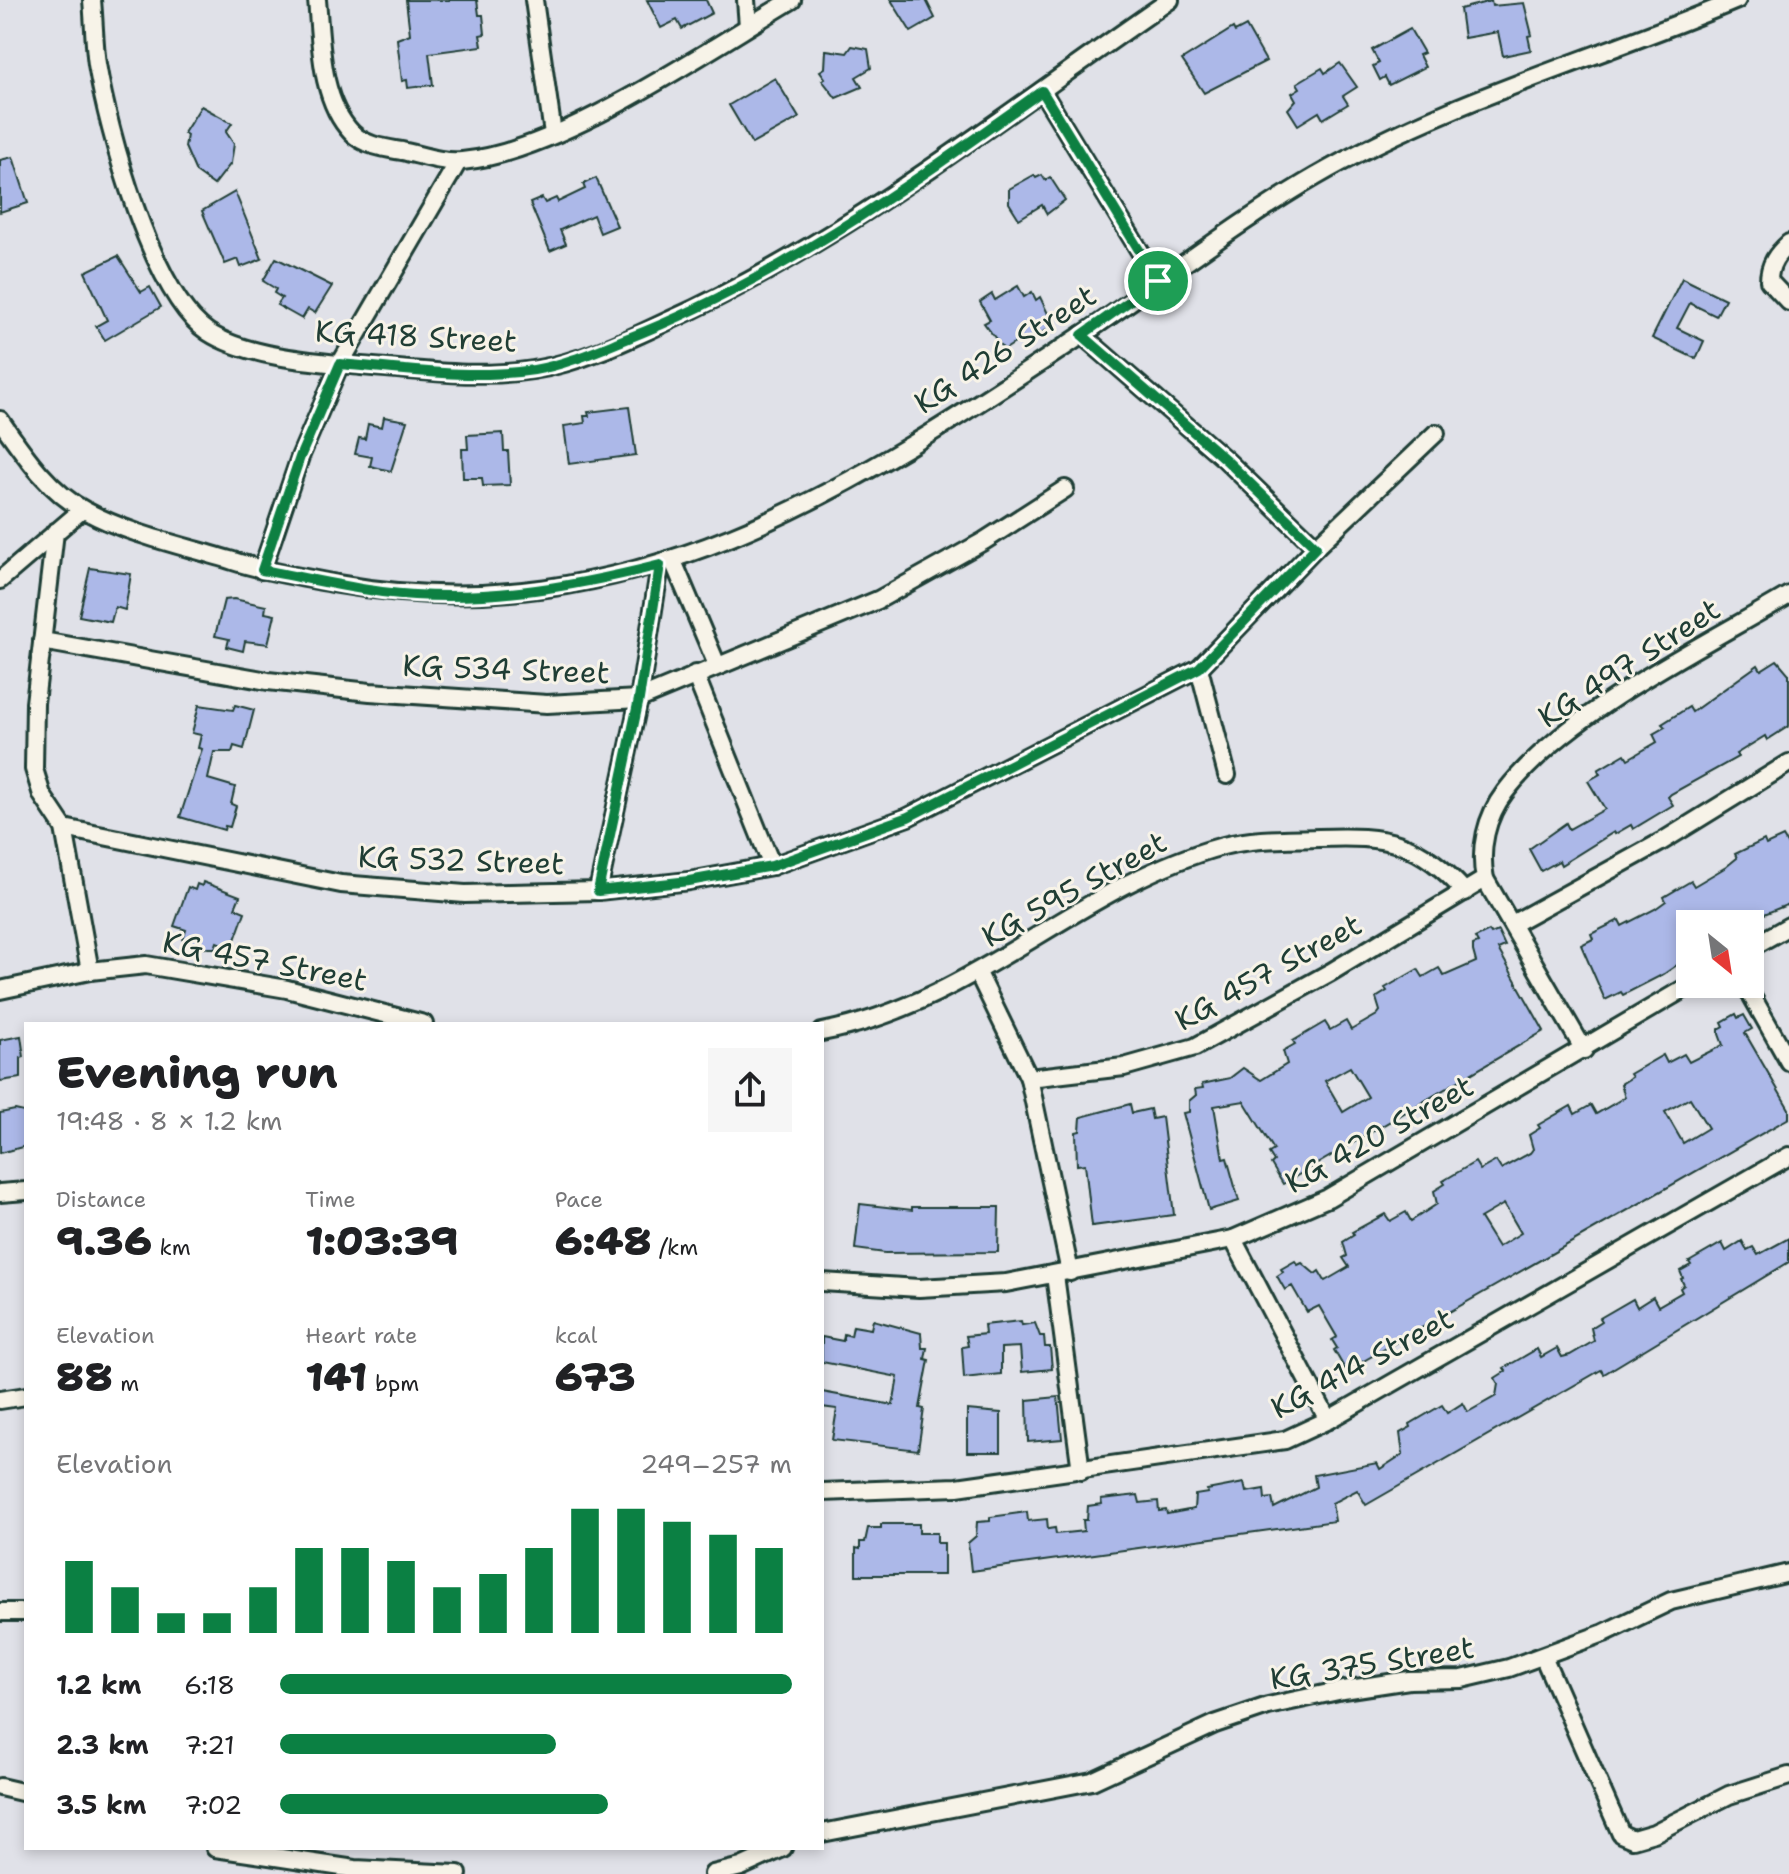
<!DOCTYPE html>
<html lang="en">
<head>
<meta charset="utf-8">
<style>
	:root { --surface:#fff; --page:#f6f6f6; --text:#202124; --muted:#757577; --accent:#0b8043 }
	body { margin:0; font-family:"Shantell Sans",sans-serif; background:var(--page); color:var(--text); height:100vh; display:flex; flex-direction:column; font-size:30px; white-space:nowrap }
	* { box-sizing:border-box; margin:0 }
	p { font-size:26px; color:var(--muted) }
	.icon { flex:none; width:44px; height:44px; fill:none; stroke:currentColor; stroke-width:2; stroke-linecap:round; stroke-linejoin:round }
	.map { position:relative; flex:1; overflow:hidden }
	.sheet { position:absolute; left:24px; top:1022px; width:800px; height:828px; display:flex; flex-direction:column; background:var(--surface); border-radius:0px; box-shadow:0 4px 12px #0003 }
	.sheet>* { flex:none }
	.needle { width:52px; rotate:150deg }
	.tools { position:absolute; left:1676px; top:910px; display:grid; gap:16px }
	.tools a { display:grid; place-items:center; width:88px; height:88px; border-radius:0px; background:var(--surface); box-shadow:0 4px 12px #0003; font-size:40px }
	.pin { position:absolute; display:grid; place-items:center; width:68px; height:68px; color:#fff; margin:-34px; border:4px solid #fff; border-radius:50%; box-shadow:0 2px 8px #0007 }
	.round { display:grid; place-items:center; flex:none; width:84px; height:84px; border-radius:0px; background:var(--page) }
	.head { display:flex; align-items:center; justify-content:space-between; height:136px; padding:0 32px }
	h1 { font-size:44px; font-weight:800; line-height:60px }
	.metrics { display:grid; grid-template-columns:repeat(3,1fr); gap:12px; height:136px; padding:8px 32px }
	.metrics div { display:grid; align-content:center }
	.metrics b { font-size:40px; font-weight:800 }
	.metrics small { font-size:22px; font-weight:400 }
	.metrics p { font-size:22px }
	.chart { height:224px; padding:16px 32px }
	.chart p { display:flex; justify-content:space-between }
	.chart svg { width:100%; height:144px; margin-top:8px; stroke:var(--accent); stroke-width:6 }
	ul { padding:0 32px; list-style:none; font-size:26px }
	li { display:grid; grid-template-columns:128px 96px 1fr; align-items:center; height:60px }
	li i { height:20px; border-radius:10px; background:var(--accent) }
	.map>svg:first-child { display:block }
	.building { fill:#acb8e8; stroke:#1f3d34; stroke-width:2; fill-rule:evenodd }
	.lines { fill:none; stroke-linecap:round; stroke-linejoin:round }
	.minor-casing { stroke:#1f3d34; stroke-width:22 }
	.minor { stroke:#f7f3e8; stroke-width:16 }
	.route-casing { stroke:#fff; stroke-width:16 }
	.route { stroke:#0b8043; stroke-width:10 }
	.labels { text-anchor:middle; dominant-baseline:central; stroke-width:6; stroke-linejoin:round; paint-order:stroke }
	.street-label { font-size:30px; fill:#1f3d34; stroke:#f7f3e8 }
</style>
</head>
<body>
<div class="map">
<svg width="1789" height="1874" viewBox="0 0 1789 1874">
	<rect width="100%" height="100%" fill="#e0e1e8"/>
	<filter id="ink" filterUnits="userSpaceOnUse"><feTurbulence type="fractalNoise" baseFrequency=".0125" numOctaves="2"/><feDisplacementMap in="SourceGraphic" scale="16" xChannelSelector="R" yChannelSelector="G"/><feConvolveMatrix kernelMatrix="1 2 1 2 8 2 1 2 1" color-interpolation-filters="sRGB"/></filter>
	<g filter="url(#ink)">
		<!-- building -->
		<g class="building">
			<path d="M406 0H477L479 15H483L485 34 480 35 482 46 429 53 433 85 408 88 407 80 402 81 397 39 410 34Z"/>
			<path d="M647 0H706L712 13 682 29 677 20 661 28Z"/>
			<path d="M891 0H926L935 18 911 32Z"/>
			<path d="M1491 1 1492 6 1524 3 1532 35 1528 36 1531 50 1503 56 1498 32 1464 38 1460 9Z"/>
			<path d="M1246 26 1266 61 1204 93 1182 60 1233 28 1235 32Z"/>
			<path d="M1410 29 1424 53 1419 55 1425 67 1389 85 1385 77 1380 80 1373 66 1379 63 1372 50Z"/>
			<path d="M852 46 868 49 871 68 856 77 862 87 836 98 822 80 825 78 820 71 825 68 826 50 847 53Z"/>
			<path d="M1340 63 1357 87 1343 96 1348 104 1323 119 1319 112 1298 125 1288 109 1296 100 1292 93 1300 88 1297 83 1322 68 1325 73Z"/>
			<path d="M775 78 799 118 752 144 729 105Z"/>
			<path d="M201 106 232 123 226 132 234 144 231 163 214 185 196 172 185 147 187 135 184 133Z"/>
			<path d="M13 157 28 203 0 212V160Z"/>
			<path d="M1034 175 1036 178 1042 175 1045 180 1050 177 1065 200 1047 214 1042 205 1019 219 1009 203V189Z"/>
			<path d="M596 178 617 226 600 233 593 215 560 230 566 244 550 251 530 203 542 198 545 203 556 198 558 202 585 189 583 184Z"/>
			<path d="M235 192 262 259 241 267 238 259 225 264 202 211Z"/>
			<path d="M118 256 141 292 150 287 161 307 105 340 96 326 107 320 85 272Z"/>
			<path d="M276 258 332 286 315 313 308 309 302 319 277 305 282 298 274 293 276 289 263 281Z"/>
			<path d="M1682 278 1725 299 1716 316 1690 303 1677 328 1704 341 1696 359 1652 338Z"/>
			<path d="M1018 286 1024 297 1032 292 1036 300 1040 297 1054 326 1024 343 1021 339 1004 350 984 323 990 320 980 302 992 294 995 300Z"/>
			<path d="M629 407 636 455 569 464 564 426 585 423 584 416H589L588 412Z"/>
			<path d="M384 417 407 421 391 471 370 466 372 457 355 454 359 438 365 439 368 424 382 427Z"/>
			<path d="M503 433 504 451H508L510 485 483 486 482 478H463L462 449H468L467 435Z"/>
			<path d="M90 568 131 574 125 610 115 607 111 622 79 616Z"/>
			<path d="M234 599 266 606 265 613 275 615 268 644 245 641 243 651 227 647 229 639 215 636 224 600Z"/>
			<path d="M1777 660 1789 674V726L1767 740 1765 736 1736 754 1738 757 1671 794 1668 797 1673 805 1633 829 1631 825 1615 834 1614 832 1561 865 1559 861 1541 871 1529 849 1566 823 1569 829 1605 809 1588 781 1600 774 1598 770 1625 754 1628 759 1657 742 1653 734 1665 727 1662 724 1689 707 1692 712 1758 665 1761 670Z"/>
			<path d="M199 705 233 710 235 705 254 710 244 749 234 746 232 752H214L208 779 235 787 231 804 236 806 230 827 225 826 224 830 180 817 202 749 198 748 201 735 192 733Z"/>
			<path d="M1783 837 1789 847V904L1740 924H1690V956L1664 974 1623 995 1621 992 1605 1000 1581 945 1593 939 1591 934 1619 920 1622 926 1655 909 1666 901 1664 897 1691 881 1694 886 1726 867 1737 858 1735 854 1764 840 1766 845Z"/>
			<path d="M203 882 240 896 235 908 245 912 232 948 217 942 215 948H208L183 940 186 930 174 926 188 887 195 890 197 884 202 886Z"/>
			<path d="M1489 931 1491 934 1498 931 1505 946 1498 949 1544 1031 1283 1184 1271 1164 1274 1161 1269 1153 1274 1150 1244 1101 1214 1106 1223 1159 1227 1158 1239 1201 1209 1210 1183 1113 1189 1112V1101L1196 1095 1195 1089 1203 1088 1202 1084 1230 1078 1243 1068 1261 1080 1287 1064 1283 1051 1295 1044 1293 1041 1325 1022 1330 1030 1346 1021 1351 1030 1377 1015 1380 1011 1376 998 1387 991 1385 988 1418 969 1423 977 1439 968 1444 976 1476 962 1473 951V945L1478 943 1475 938ZM1350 1067 1368 1097 1343 1112 1325 1081Z"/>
			<path d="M1736 1014 1738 1018 1744 1015 1752 1029 1745 1033 1789 1109V1118L1346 1371 1334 1350 1337 1348 1332 1340 1337 1337 1319 1306 1307 1312 1292 1286 1285 1290 1277 1276 1283 1272 1281 1269 1295 1261 1298 1265 1302 1263 1315 1274 1319 1271 1325 1281 1349 1267 1343 1258 1347 1256 1343 1242 1354 1235 1352 1232 1385 1214 1390 1221 1406 1212 1411 1221 1437 1204 1434 1191 1445 1184 1443 1181 1475 1162 1480 1170 1496 1161 1501 1169 1530 1153 1533 1149 1529 1135 1540 1128 1538 1125 1571 1106 1575 1114 1591 1105 1596 1114 1625 1097 1621 1084 1632 1077 1630 1074 1663 1055 1667 1063 1684 1054 1689 1062 1723 1045 1719 1034V1029L1724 1026 1722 1022ZM1690 1098 1708 1128 1683 1143 1665 1112ZM1504 1204 1521 1233 1498 1247 1480 1218Z"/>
			<path d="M21 1036 24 1057 21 1058V1078L0 1081V1040Z"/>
			<path d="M1130 1104 1132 1113 1150 1109 1152 1119 1162 1117 1174 1215 1092 1226 1085 1164 1077 1165 1076 1132 1080 1131 1081 1117Z"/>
			<path d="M15 1110 24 1112 26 1146 0 1153V1113Z"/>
			<path d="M860 1204 912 1210V1207H999L998 1252 885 1253 855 1249Z"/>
			<path d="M1789 1238V1262L1604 1374 1601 1370 1366 1505 1357 1490 1332 1503 1335 1521 971 1571 968 1543 976 1536 977 1522 990 1521V1517L1027 1512 1028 1521 1047 1519 1048 1529 1055 1528 1056 1534 1084 1531 1083 1520H1087L1088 1506 1102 1504 1101 1499 1138 1495 1140 1503 1158 1501 1159 1511 1166 1510 1167 1514 1194 1509 1195 1495 1208 1493 1207 1490 1244 1483 1246 1492 1264 1489 1265 1499 1272 1498 1274 1508 1316 1487 1314 1475 1377 1463 1380 1469 1403 1454 1400 1433 1411 1427 1410 1424 1442 1405 1447 1413 1463 1403 1468 1412 1496 1396 1498 1384 1495 1378 1506 1371 1504 1368 1537 1349 1541 1357 1557 1348 1562 1357 1570 1355 1594 1341 1591 1328 1602 1321 1600 1318 1633 1299 1637 1307 1653 1297 1658 1306 1682 1292 1680 1288 1684 1285 1681 1279 1683 1278 1680 1271 1691 1265 1689 1262 1722 1243 1726 1251 1742 1241 1747 1250 1753 1247 1758 1255Z"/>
			<path d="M873 1320 921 1333 922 1348H927L925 1359 929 1360 920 1408 924 1409 918 1450 832 1440 837 1409 822 1407V1392L893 1405 898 1377 822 1362V1337L843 1341 844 1334 851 1336 853 1326 871 1329Z"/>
			<path d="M1021 1321 1022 1325 1035 1323 1040 1336H1044L1045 1347H1050L1052 1369 1022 1372 1020 1347 1001 1348V1374L964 1378 962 1347 968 1346 966 1336 985 1334 984 1325Z"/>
			<path d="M1058 1397 1062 1439 1028 1442 1027 1400Z"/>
			<path d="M967 1410 1001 1413V1452H967Z"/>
			<path d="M881 1524H919V1533H937V1543H944V1575H856V1548L860 1549V1542H865L868 1528H881Z"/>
		</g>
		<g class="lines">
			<defs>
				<g id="minor">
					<path d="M92 0C94 21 94 43 97 64 108 131 152 294 208 332 246 357 316 362 361 366 418 370 477 379 533 370 579 363 626 341 668 321 850 239 1006 112 1170 0"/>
					<path d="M317 0C321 42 320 100 352 133 365 146 385 148 402 151 421 155 443 163 462 161 559 153 706 51 792 0"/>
					<path d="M534 0 553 134"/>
					<path d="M746 0 748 26"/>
					<path d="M1042 91 1158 281"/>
					<path d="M1789 243C1777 254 1769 264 1769 281L1789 302"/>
					<path d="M1082 335 1226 460 1316 547"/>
					<path d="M0 420C23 453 49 492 86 511 130 535 185 546 233 561 267 572 302 577 338 584 629 635 850 490 1082 335 1160 283 1234 224 1315 177 1447 100 1597 59 1737 0"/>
					<path d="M55 532 35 703 34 769 42 795 64 828 90 971"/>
					<path d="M673 561 717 665"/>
					<path d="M262 570 300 457 340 364 458 162"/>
					<path d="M0 580 82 510"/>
					<path d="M42 641 268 681 370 692 547 704 639 699 878 600 984 541 1065 489"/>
					<path d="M1199 668 1227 775"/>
					<path d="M695 674 772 866"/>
					<path d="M64 828 341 884 465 894 598 891 689 881 772 866 908 817 1199 668 1316 547 1436 433"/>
					<path d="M598 891 639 699 660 565"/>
					<path d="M1512 924 1661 842 1789 763"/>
					<path d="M1750 948 1789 926"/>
					<path d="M978 973 1029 1078 1124 1067 1195 1047 1331 972 1485 879"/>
					<path d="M1745 984 1789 1062"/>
					<path d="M0 990 90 971 146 965 287 989 424 1024"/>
					<path d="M822 1032C976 1003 1078 885 1223 846 1254 838 1287 839 1319 838 1386 835 1420 841 1465 892"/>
					<path d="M1584 1050 1485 879C1479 849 1486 817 1505 792 1565 713 1703 646 1789 595"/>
					<path d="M1029 1078 1070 1272"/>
					<path d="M0 1193 26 1191"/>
					<path d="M1233 1239 1328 1420"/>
					<path d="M1055 1275 1081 1471"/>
					<path d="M822 1282 919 1288 1006 1283 1233 1239 1328 1198 1692 984"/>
					<path d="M0 1400 26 1396"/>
					<path d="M822 1492 957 1487 1285 1440 1328 1420 1789 1156"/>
					<path d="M0 1612H26"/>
					<path d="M1543 1656 1621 1834 1633 1839 1654 1833 1729 1795 1789 1776"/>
					<path d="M0 1787 26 1793"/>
					<path d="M822 1833 1092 1781 1215 1724 1268 1706 1343 1690 1409 1680 1462 1679 1509 1668 1604 1633 1671 1601 1789 1573"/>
					<path d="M215 1848 355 1869 458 1874"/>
					<path d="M713 1874 741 1867 783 1848"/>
				</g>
			</defs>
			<!-- minor casing -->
			<use href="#minor" class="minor-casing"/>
			<!-- minor -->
			<use href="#minor" class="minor"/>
		</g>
	</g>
	<g class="lines" filter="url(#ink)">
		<defs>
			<path id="route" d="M1042 91 1158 281 1082 335 1226 460 1316 547 1199 668 908 817 772 866 689 881 598 891 639 699 660 565C569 588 476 604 382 592 342 587 302 577 262 570L300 457 340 364C403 369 471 380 534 370 565 365 596 351 626 339 776 281 911 184 1042 91Z"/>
		</defs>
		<!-- route casing -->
		<use href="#route" class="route-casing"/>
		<!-- route -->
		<use href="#route" class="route"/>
	</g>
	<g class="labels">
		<!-- street labels -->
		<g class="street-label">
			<text transform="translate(416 336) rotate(3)">KG 418 Street</text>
			<text transform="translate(1005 349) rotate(-33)">KG 426 Street</text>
			<text transform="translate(1629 663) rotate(-33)">KG 497 Street</text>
			<text transform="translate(506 669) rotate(2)">KG 534 Street</text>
			<text transform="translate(461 860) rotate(2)">KG 532 Street</text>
			<text transform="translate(1074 889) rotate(-29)">KG 595 Street</text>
			<text transform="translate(265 961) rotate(11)">KG 457 Street</text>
			<text transform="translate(1268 972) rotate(-29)">KG 457 Street</text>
			<text transform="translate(1379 1134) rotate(-29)">KG 420 Street</text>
			<text transform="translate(1362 1363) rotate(-28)">KG 414 Street</text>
			<text transform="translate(1372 1663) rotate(-9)">KG 375 Street</text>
		</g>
	</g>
</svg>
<div class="tools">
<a><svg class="needle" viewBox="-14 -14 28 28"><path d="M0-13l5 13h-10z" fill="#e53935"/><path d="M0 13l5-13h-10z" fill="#757577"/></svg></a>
</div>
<div class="pin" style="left:1158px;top:281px;background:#1e9e55"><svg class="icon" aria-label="arrive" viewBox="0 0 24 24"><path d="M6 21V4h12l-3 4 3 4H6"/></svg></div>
<section class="sheet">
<div class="head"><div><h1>Evening run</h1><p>19:48 · 8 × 1.2 km</p></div><a class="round"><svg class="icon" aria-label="share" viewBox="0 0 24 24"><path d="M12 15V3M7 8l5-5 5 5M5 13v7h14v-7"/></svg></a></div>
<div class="metrics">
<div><p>Distance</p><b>9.36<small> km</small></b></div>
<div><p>Time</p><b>1:03:39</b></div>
<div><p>Pace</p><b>6:48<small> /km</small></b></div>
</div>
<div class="metrics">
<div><p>Elevation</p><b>88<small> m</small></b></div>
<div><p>Heart rate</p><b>141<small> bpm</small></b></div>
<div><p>kcal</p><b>673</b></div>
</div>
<div class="chart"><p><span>Elevation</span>249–257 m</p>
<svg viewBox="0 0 160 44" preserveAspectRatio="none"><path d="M5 44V22M15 44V30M25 44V38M35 44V38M45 44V30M55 44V18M65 44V18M75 44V22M85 44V30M95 44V26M105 44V18M115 44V6M125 44V6M135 44V10M145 44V14M155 44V18"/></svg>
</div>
<ul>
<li><b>1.2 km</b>6:18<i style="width:100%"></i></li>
<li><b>2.3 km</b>7:21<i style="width:54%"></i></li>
<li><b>3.5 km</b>7:02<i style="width:64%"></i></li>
</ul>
</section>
</div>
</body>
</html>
